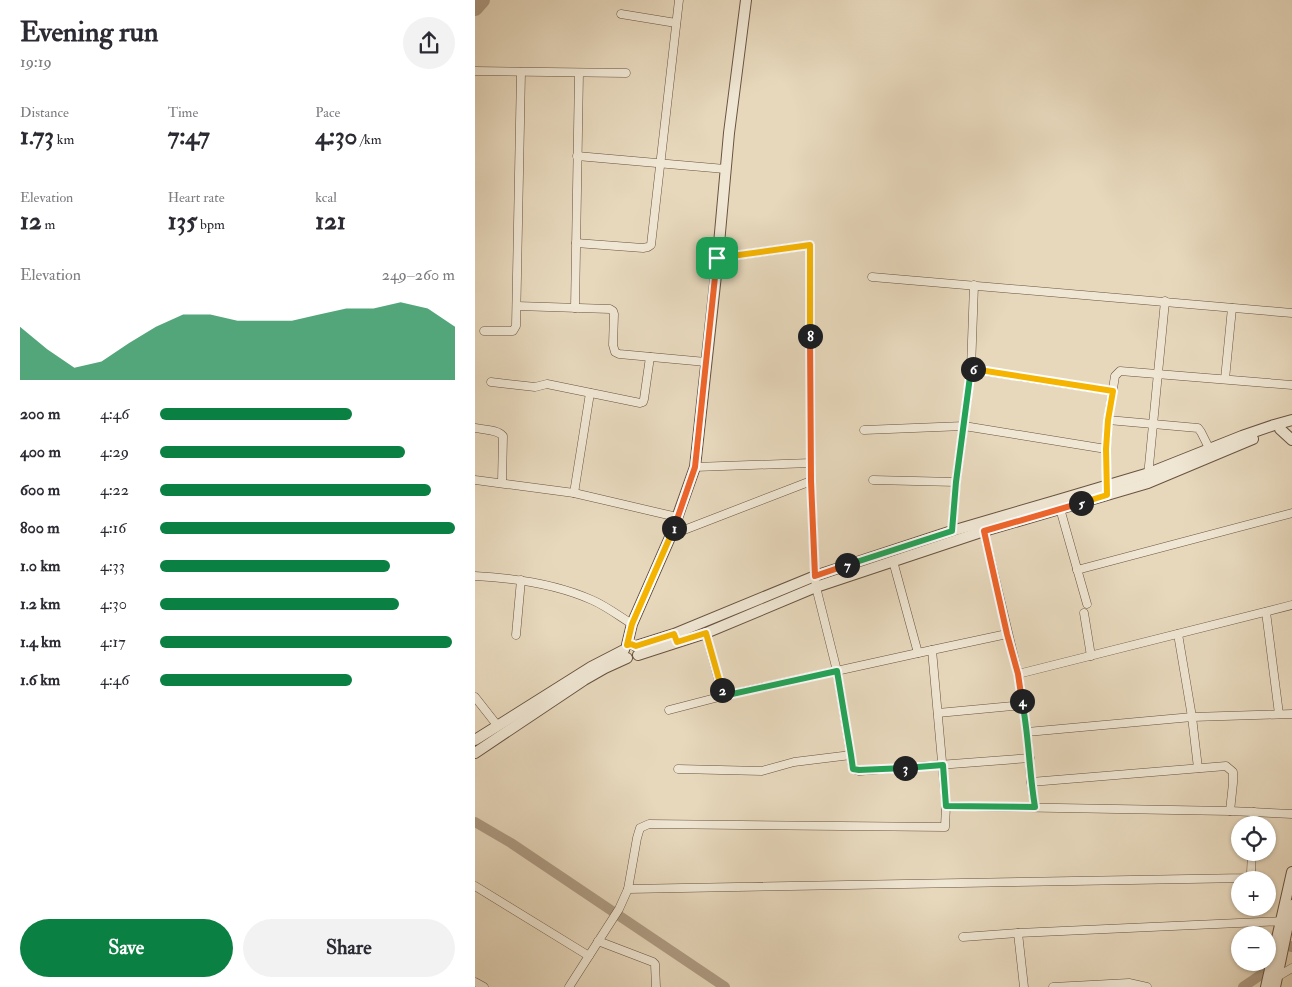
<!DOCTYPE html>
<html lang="en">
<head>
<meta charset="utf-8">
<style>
	:root { --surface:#fff; --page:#f2f2f3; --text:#2b2b33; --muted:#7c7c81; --accent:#0b8043 }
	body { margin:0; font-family:"IM FELL Double Pica",serif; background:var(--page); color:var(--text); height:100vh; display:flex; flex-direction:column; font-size:19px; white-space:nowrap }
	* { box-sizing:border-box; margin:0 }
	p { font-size:16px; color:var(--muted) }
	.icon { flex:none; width:28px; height:28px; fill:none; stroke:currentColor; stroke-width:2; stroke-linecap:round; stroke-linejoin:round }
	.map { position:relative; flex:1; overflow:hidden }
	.details { display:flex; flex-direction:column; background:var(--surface); width:475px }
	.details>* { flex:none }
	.buttons { position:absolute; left:756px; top:816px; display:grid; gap:10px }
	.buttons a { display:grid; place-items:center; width:45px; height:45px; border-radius:50%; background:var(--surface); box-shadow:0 1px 4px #0004; font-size:25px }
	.pin { position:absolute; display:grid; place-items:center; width:42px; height:42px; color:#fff; margin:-21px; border-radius:10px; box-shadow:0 2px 8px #0006 }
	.km { position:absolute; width:25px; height:25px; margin:-12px; border-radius:50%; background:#222; color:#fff; font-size:14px; line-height:25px; text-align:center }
	.round { display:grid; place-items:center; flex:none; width:52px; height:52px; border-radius:26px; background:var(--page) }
	.headline { display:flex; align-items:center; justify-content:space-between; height:85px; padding:0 20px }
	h1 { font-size:28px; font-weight:700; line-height:38px }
	.figures { display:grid; grid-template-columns:repeat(3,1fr); gap:8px; height:85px; padding:5px 20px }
	.figures div { display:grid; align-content:center }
	.figures b { font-size:25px; font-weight:700 }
	.figures small { font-size:14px; font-weight:400 }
	.figures p { font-size:14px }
	.chart { height:140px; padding:10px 20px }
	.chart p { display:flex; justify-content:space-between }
	.chart svg { width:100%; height:90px; margin-top:5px; fill:var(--accent); opacity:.7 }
	.primary-button { display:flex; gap:10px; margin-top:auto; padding:10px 20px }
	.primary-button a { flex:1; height:58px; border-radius:30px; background:var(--accent); color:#fff; font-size:20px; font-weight:700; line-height:58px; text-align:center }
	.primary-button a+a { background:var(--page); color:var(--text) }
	ul { padding:0 20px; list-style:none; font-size:16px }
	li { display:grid; grid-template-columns:80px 60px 1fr; align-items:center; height:38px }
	li i { height:12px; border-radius:6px; background:var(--accent) }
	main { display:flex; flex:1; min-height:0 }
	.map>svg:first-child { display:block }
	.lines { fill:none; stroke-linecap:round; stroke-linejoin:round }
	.canal { stroke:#ae9c84; stroke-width:10 }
	.river { stroke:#ae9c84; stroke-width:16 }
	.minor-casing { stroke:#695340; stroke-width:9 }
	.tertiary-casing { stroke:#695340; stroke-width:12 }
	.minor { stroke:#efe6d3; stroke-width:8 }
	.tertiary { stroke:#efe6d3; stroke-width:10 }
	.split-1-casing { stroke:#fff; stroke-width:10 }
	.split-2-casing { stroke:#fff; stroke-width:10 }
	.split-3-casing { stroke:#fff; stroke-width:10 }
	.split-4-casing { stroke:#fff; stroke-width:10 }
	.split-5-casing { stroke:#fff; stroke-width:10 }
	.split-6-casing { stroke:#fff; stroke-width:10 }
	.split-7-casing { stroke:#fff; stroke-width:10 }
	.split-8-casing { stroke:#fff; stroke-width:10 }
	.split-9-casing { stroke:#fff; stroke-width:10 }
	.split-1 { stroke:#f0652b; stroke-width:6 }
	.split-2 { stroke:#f5b400; stroke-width:6 }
	.split-3 { stroke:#22a559; stroke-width:6 }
	.split-4 { stroke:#22a559; stroke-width:6 }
	.split-5 { stroke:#f0652b; stroke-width:6 }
	.split-6 { stroke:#f5b400; stroke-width:6 }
	.split-7 { stroke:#22a559; stroke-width:6 }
	.split-8 { stroke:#f0652b; stroke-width:6 }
	.split-9 { stroke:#f5b400; stroke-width:6 }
</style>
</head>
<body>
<main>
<section class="details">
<div class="headline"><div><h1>Evening run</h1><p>19:19</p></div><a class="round"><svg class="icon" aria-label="share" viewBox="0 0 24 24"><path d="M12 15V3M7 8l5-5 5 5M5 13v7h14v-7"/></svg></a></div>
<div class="figures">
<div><p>Distance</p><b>1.73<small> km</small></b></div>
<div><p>Time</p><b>7:47</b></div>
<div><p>Pace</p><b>4:30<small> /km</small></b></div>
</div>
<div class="figures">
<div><p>Elevation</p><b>12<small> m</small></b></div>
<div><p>Heart rate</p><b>135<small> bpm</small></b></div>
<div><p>kcal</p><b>121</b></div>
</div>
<div class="chart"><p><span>Elevation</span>249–260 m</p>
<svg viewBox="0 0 160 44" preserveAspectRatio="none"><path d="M0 44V18L10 29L20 38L30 35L40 26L50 18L60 12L70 12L80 15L90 15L100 15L110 12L120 9L130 9L140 6L150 9L160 18V44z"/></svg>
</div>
<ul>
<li><b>200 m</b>4:46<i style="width:65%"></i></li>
<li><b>400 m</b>4:29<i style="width:83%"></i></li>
<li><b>600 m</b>4:22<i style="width:92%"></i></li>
<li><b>800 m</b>4:16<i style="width:100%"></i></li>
<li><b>1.0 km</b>4:33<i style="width:78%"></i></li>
<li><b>1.2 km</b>4:30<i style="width:81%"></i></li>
<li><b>1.4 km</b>4:17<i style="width:99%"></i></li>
<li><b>1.6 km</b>4:46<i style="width:65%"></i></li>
</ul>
<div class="primary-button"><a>Save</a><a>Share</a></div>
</section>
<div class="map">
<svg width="817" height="987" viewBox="0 0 817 987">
	<rect width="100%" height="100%" fill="#e7d8bc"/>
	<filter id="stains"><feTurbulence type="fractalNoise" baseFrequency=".004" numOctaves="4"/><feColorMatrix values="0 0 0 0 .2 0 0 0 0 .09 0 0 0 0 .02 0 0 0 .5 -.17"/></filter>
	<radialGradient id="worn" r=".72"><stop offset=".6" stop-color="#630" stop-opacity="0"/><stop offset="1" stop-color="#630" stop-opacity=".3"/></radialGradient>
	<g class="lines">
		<!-- canal -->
		<g class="canal">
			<path d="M0 822 36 843 250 987"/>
			<path d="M816 947 817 946"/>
			<path d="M768 987 790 972"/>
		</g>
		<!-- river -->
		<path class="river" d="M0 8 7 0"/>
		<defs>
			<g id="minor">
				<path d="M146 14 201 23"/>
				<path d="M0 71 151 73"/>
				<path d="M102 156 250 169"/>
				<path d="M101 243 168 248 173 247 176 245 204 0"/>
				<path d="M242 258 335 245 336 481 340 576 341 587 362 671 378 769 384 771 555 758"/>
				<path d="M397 277 817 313"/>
				<path d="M42 306 135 309 138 311 139 314 138 345 140 352 144 354 231 362"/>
				<path d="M100 308 104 73"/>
				<path d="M9 331H38L41 326 46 72"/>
				<path d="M496 369 638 391"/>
				<path d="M750 379 757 308"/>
				<path d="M16 382 60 387 72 384 165 403 168 402 169 399 175 357"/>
				<path d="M633 420 723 428 726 432 736 452"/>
				<path d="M0 428C9 430 22 429 28 436L27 482"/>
				<path d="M389 430 489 426 631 449"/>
				<path d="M220 467 336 463"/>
				<path d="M673 476 690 301"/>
				<path d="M0 480 99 493 202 517"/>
				<path d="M398 480 481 482"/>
				<path d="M632 488 631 449 633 420 640 376 645 371 817 385"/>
				<path d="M99 493 115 393"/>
				<path d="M584 505 612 604"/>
				<path d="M508 528 543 674 817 605"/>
				<path d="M477 531 481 482 496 369 499 285"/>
				<path d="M196 535 336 481"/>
				<path d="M418 561 443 653"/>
				<path d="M602 570 817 513"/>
				<path d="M0 576C39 578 81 584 117 600 131 606 144 616 157 624"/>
				<path d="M791 612 804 714"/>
				<path d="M609 613 616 656"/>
				<path d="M231 633 248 696 443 653 532 634"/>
				<path d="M703 634 717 717 723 768"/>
				<path d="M41 635 46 580"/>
				<path d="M543 674 552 732 556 782 560 807"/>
				<path d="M0 697 22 725"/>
				<path d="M194 710 248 696"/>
				<path d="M463 713 548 705"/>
				<path d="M552 732 717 717 817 714"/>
				<path d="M203 769 287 771 319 762 376 755"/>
				<path d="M556 782 751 766 758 772V783L755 811"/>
				<path d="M471 806 755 811 817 814"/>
				<path d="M778 825 779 812"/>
				<path d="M0 886 114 956"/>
				<path d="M153 889 162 838 165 828 174 824 470 827 471 806 457 650"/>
				<path d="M543 933 549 987"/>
				<path d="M488 937 543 933 810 921"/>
				<path d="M123 941 178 962 180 964 181 987"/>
				<path d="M799 977H802L817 968"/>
				<path d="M0 982 9 987"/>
				<path d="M94 987 144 909 153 889 771 878 775 875 776 873 777 852"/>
				<path d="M578 987 654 983 672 987"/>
			</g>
			<g id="tertiary">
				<path d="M805 429 817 440"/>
				<path d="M152 645 157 624 196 535 220 467 242 266 254 133 271 0"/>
				<path d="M161 646 199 634 340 576 477 531 583 500 674 473 767 436 799 425 817 420"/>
				<path d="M163 655 231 633 341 587 509 531 673 483 778 439"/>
				<path d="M0 740 116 667 149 650"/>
				<path d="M0 753 109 680 130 668 152 658"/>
				<path d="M791 987 817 872"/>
				<path d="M800 987 817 905"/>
			</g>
		</defs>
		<!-- minor casing -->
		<use href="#minor" class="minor-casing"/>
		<!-- tertiary casing -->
		<use href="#tertiary" class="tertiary-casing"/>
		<!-- minor -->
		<use href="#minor" class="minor"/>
		<!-- tertiary -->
		<use href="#tertiary" class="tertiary"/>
	</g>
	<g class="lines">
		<defs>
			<path id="split-1" d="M199 528 220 467 242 258"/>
			<path id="split-2" d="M199 528 157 624 152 645 156 644 161 646 199 634 202 642 231 633 247 690"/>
			<path id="split-3" d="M247 690 248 696 362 671 376 755 378 769 384 770 430 768"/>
			<path id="split-4" d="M430 768 468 765 471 806 560 807C554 772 554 736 547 701"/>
			<path id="split-5" d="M547 701 543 674 532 634 509 531 606 503"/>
			<path id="split-6" d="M498 369 638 391 633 420 631 449 632 495 606 503"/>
			<path id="split-7" d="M372 565 477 531 481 482 496 369H498"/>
			<path id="split-8" d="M335 336 336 481 340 576 372 565"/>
			<path id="split-9" d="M242 258 335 245V336"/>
		</defs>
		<!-- split-1 casing -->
		<use href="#split-1" class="split-1-casing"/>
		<!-- split-2 casing -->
		<use href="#split-2" class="split-2-casing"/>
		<!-- split-3 casing -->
		<use href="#split-3" class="split-3-casing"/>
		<!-- split-4 casing -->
		<use href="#split-4" class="split-4-casing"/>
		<!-- split-5 casing -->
		<use href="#split-5" class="split-5-casing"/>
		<!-- split-6 casing -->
		<use href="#split-6" class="split-6-casing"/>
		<!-- split-7 casing -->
		<use href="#split-7" class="split-7-casing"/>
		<!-- split-8 casing -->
		<use href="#split-8" class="split-8-casing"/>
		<!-- split-9 casing -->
		<use href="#split-9" class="split-9-casing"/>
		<!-- split-1 -->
		<use href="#split-1" class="split-1"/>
		<!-- split-2 -->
		<use href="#split-2" class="split-2"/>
		<!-- split-3 -->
		<use href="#split-3" class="split-3"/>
		<!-- split-4 -->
		<use href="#split-4" class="split-4"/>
		<!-- split-5 -->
		<use href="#split-5" class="split-5"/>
		<!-- split-6 -->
		<use href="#split-6" class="split-6"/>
		<!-- split-7 -->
		<use href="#split-7" class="split-7"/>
		<!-- split-8 -->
		<use href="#split-8" class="split-8"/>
		<!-- split-9 -->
		<use href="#split-9" class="split-9"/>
	</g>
	<rect width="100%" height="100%" filter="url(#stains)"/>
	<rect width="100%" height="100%" fill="url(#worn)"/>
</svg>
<div class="buttons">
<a><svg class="icon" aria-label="locate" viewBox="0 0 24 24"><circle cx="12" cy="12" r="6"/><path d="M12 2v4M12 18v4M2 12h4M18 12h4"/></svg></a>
<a>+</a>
<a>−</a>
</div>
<div class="pin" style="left:242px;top:258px;background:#1e9e55"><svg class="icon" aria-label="arrive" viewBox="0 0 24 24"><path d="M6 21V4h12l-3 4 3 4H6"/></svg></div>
<b class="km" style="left:199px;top:528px">1</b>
<b class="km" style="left:247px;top:690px">2</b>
<b class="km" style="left:430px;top:768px">3</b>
<b class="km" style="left:547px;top:701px">4</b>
<b class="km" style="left:606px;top:503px">5</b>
<b class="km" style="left:498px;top:369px">6</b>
<b class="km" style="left:372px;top:565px">7</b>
<b class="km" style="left:335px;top:336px">8</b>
</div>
</main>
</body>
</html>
